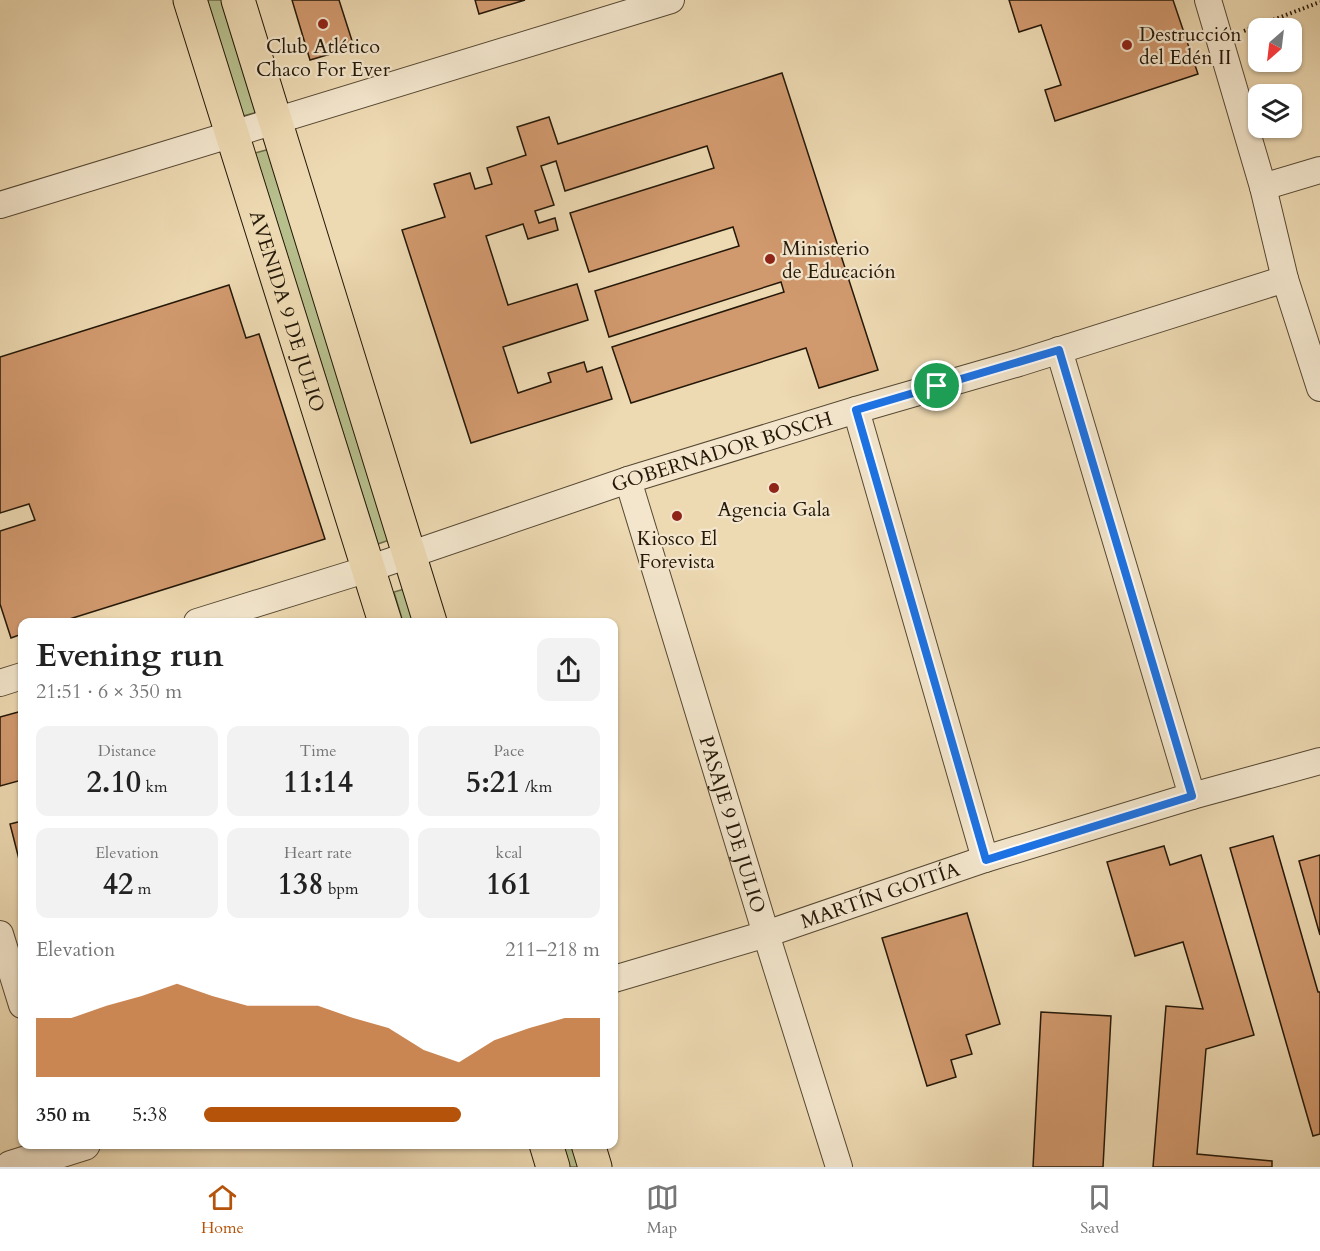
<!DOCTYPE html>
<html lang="en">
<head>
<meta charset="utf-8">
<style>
	:root { --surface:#fff; --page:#f2f2f2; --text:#222; --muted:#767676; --line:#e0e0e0; --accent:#b45309 }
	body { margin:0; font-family:Cardo,serif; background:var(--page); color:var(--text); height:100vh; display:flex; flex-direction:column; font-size:22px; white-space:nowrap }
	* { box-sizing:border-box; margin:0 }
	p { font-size:20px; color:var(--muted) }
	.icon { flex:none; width:33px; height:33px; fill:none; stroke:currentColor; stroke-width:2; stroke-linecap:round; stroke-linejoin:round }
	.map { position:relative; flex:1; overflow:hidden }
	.sheet { position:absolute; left:18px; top:618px; width:600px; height:531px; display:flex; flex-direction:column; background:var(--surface); border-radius:12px; box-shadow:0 2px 4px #0004 }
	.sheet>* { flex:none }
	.needle { width:39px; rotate:208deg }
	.controls { position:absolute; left:1248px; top:18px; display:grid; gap:12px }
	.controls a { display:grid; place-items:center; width:54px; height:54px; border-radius:12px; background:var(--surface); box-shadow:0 2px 4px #0004; font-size:30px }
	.pin { position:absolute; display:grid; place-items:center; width:51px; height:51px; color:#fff; margin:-26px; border:3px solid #fff; border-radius:50%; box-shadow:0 2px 6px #0007 }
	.round { display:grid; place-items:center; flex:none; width:63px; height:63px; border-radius:12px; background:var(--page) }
	.head { display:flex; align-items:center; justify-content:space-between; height:102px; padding:0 18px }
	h1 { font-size:33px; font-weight:600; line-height:45px }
	.metrics { display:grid; grid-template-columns:repeat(3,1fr); gap:9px; height:102px; padding:6px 18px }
	.metrics div { display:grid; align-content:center; border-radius:12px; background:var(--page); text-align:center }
	.metrics b { font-size:30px; font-weight:600 }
	.metrics small { font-size:16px; font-weight:400 }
	.metrics p { font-size:16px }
	.chart { height:168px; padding:12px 18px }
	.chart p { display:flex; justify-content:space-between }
	.chart svg { width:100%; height:108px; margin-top:6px; fill:var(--accent); opacity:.7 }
	ul { padding:0 18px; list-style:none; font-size:20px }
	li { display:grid; grid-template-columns:96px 72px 1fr; align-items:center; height:45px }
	li i { height:15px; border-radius:8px; background:var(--accent) }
	.menu { display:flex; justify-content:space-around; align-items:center; height:84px; border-top:2px solid var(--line); background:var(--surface); font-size:16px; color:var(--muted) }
	.menu a { display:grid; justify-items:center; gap:3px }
	.menu .current { color:var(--accent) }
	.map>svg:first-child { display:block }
	.green { fill:#b7bf8d; stroke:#6e6c4a; stroke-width:1.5 }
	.building { fill:#d1996e; stroke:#241808; stroke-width:1.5 }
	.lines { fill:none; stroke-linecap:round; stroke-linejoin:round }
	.minor-casing { stroke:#564832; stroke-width:28 }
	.tertiary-casing { stroke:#564832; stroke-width:34 }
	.primary-casing { stroke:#241808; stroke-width:35 }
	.path { stroke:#241808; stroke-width:4; stroke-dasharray:1.5 3; stroke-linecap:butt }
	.minor { stroke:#f3e6cd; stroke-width:26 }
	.tertiary { stroke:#f3e6cd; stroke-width:32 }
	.primary { stroke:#edd9b2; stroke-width:33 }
	.route-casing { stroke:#fff; stroke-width:12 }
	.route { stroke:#1a73e8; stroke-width:8 }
	.poi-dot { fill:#8f2418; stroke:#f3e6cd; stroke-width:2 }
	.labels { text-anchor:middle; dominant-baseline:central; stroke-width:4.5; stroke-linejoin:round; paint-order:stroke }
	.poi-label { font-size:20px; fill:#241808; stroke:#f3e6cd }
	.street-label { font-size:20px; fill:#241808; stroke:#f3e6cd }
</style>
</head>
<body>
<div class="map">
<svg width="1320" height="1167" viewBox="0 0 1320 1167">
	<rect width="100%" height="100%" fill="#edd9b2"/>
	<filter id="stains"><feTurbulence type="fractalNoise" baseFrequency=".00333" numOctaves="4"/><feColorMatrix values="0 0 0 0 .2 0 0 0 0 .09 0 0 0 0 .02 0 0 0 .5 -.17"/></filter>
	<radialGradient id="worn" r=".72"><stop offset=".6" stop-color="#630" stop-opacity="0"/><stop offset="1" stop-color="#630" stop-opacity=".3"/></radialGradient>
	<!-- green -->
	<g class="green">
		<path d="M207 0H223L258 112 243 116Z"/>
		<path d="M270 149 392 539 378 544 255 153Z"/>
		<path d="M408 588 418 622H403L394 592Z"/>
		<path d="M559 1145H574L581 1167H566Z"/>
	</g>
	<!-- building -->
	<g class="building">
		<path d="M292 0H339L354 47 310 60Z"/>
		<path d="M475 0H525L479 14Z"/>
		<path d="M1009 0H1173L1198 74 1055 121 1045 90 1061 85 1041 25 1019 32Z"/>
		<path d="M782 73 878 370 819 388 806 348 631 403 612 347 784 292 781 282 609 337 595 291 739 246 733 227 589 272 570 213 714 168 707 146 565 191 556 161 541 166 554 205 535 211 539 223 555 218 558 230 528 239 523 224 486 236 508 305 577 284 588 320 503 347 518 393 551 382 548 373 584 362 587 372 602 367 612 399 471 443 402 230 445 217 434 184 470 173 475 189 492 184 487 168 526 155 517 127 549 117 558 144Z"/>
		<path d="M229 285 246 338 259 334 325 539 60 622H22V634L11 638 0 604V531L35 520 29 504 0 513V357Z"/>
		<path d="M22 711V780L0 786V717Z"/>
		<path d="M22 821V871L10 824Z"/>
		<path d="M1273 836 1318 992H1320V1134L1313 1136 1230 848Z"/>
		<path d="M1164 846 1170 865 1201 855 1254 1035 1206 1049 1197 1154 1272 1161V1167H1153L1166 1006 1203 1009 1183 942 1135 956 1107 862Z"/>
		<path d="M1320 855V935L1299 861Z"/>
		<path d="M967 913 1000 1024 966 1035 972 1054 951 1060 956 1077 927 1086 882 938Z"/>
		<path d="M1041 1012 1111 1016 1103 1167H1033Z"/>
	</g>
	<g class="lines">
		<defs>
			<g id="minor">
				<path d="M1208 0 1263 187 1285 279 1320 388"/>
				<path d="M1263 187 1320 170"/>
				<path d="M0 205 671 0"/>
				<path d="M1059 350 1192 796"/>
				<path d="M856 410 985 859"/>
				<path id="s1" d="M628 480 766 934 839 1167"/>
				<path id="s2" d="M197 622 368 569 628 480 856 410 1019 363 1285 279"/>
				<path d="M0 683 22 676"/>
				<path d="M0 934 22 1005"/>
				<path id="s3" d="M614 979 766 934 985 859 1192 796 1320 761"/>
			</g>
			<path id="tertiary" d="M11 1167 84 1144"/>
			<g id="primary">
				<path id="s4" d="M190 0 385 622"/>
				<path d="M238 0 430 622"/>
				<path d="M546 1144 553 1167"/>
				<path d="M588 1144 595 1167"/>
			</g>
		</defs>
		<!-- minor casing -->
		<use href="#minor" class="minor-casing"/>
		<!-- tertiary casing -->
		<use href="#tertiary" class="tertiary-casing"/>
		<!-- primary casing -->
		<use href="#primary" class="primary-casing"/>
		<!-- path -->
		<path class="path" d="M1244 31 1320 2"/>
		<!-- minor -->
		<use href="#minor" class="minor"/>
		<!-- tertiary -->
		<use href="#tertiary" class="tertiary"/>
		<!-- primary -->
		<use href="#primary" class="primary"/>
	</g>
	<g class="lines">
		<defs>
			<path id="route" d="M1059 350 1192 796 986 860 856 410Z"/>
		</defs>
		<!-- route casing -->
		<use href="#route" class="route-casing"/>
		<!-- route -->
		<use href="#route" class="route"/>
	</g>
	<!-- markers -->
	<g class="poi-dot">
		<circle cx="323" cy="24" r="6"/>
		<circle cx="1127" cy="45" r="6"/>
		<circle cx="770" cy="259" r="6"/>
		<circle cx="774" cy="488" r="6"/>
		<circle cx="677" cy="516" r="6"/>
	</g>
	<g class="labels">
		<!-- poi labels -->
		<g class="poi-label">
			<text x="1139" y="34" text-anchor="start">Destrucción<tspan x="1139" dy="23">del Edén II</tspan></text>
			<text x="323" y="46">Club Atlético<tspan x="323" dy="23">Chaco For Ever</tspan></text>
			<text x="782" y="248" text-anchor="start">Ministerio<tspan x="782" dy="23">de Educación</tspan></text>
			<text x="774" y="509">Agencia Gala</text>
			<text x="677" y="538">Kiosco El<tspan x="677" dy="23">Forevista</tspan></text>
		</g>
		<!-- street labels -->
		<g class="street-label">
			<text stroke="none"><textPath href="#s4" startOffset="326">AVENIDA 9 DE JULIO</textPath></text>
			<text stroke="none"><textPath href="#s2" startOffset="552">GOBERNADOR BOSCH</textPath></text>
			<text stroke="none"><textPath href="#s1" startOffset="360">PASAJE 9 DE JULIO</textPath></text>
			<text stroke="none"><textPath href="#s3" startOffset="279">MARTÍN GOITÍA</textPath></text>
		</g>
	</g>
	<rect width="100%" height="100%" filter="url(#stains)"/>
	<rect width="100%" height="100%" fill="url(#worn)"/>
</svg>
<div class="controls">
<a><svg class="needle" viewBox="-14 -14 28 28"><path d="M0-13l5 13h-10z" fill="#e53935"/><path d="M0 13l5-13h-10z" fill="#767676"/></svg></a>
<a><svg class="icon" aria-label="layers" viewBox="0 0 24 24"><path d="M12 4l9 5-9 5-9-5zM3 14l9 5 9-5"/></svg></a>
</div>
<div class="pin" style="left:937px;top:386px;background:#1e9e55"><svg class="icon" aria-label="arrive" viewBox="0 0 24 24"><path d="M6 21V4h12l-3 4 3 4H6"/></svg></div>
<section class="sheet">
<div class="head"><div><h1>Evening run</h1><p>21:51 · 6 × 350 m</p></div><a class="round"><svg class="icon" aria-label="share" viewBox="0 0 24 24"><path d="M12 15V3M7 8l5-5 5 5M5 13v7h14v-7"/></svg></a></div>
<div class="metrics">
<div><p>Distance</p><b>2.10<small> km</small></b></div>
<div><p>Time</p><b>11:14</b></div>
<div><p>Pace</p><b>5:21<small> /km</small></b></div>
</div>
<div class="metrics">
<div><p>Elevation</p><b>42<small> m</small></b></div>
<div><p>Heart rate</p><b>138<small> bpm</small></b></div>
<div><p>kcal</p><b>161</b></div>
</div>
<div class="chart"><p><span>Elevation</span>211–218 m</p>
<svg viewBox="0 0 160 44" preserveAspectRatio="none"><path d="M0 44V20L10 20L20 15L30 11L40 6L50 11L60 15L70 15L80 15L90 20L100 24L110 33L120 38L130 29L140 24L150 20L160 20V44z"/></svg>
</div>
<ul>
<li><b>350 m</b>5:38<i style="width:65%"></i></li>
</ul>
</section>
</div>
<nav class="menu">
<a class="current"><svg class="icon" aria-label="home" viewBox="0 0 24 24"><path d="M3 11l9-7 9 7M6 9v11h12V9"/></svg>Home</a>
<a><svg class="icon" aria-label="map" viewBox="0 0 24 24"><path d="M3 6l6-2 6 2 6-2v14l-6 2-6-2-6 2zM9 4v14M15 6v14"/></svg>Map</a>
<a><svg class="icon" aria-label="saved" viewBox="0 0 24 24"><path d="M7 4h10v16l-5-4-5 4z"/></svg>Saved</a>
</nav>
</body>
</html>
